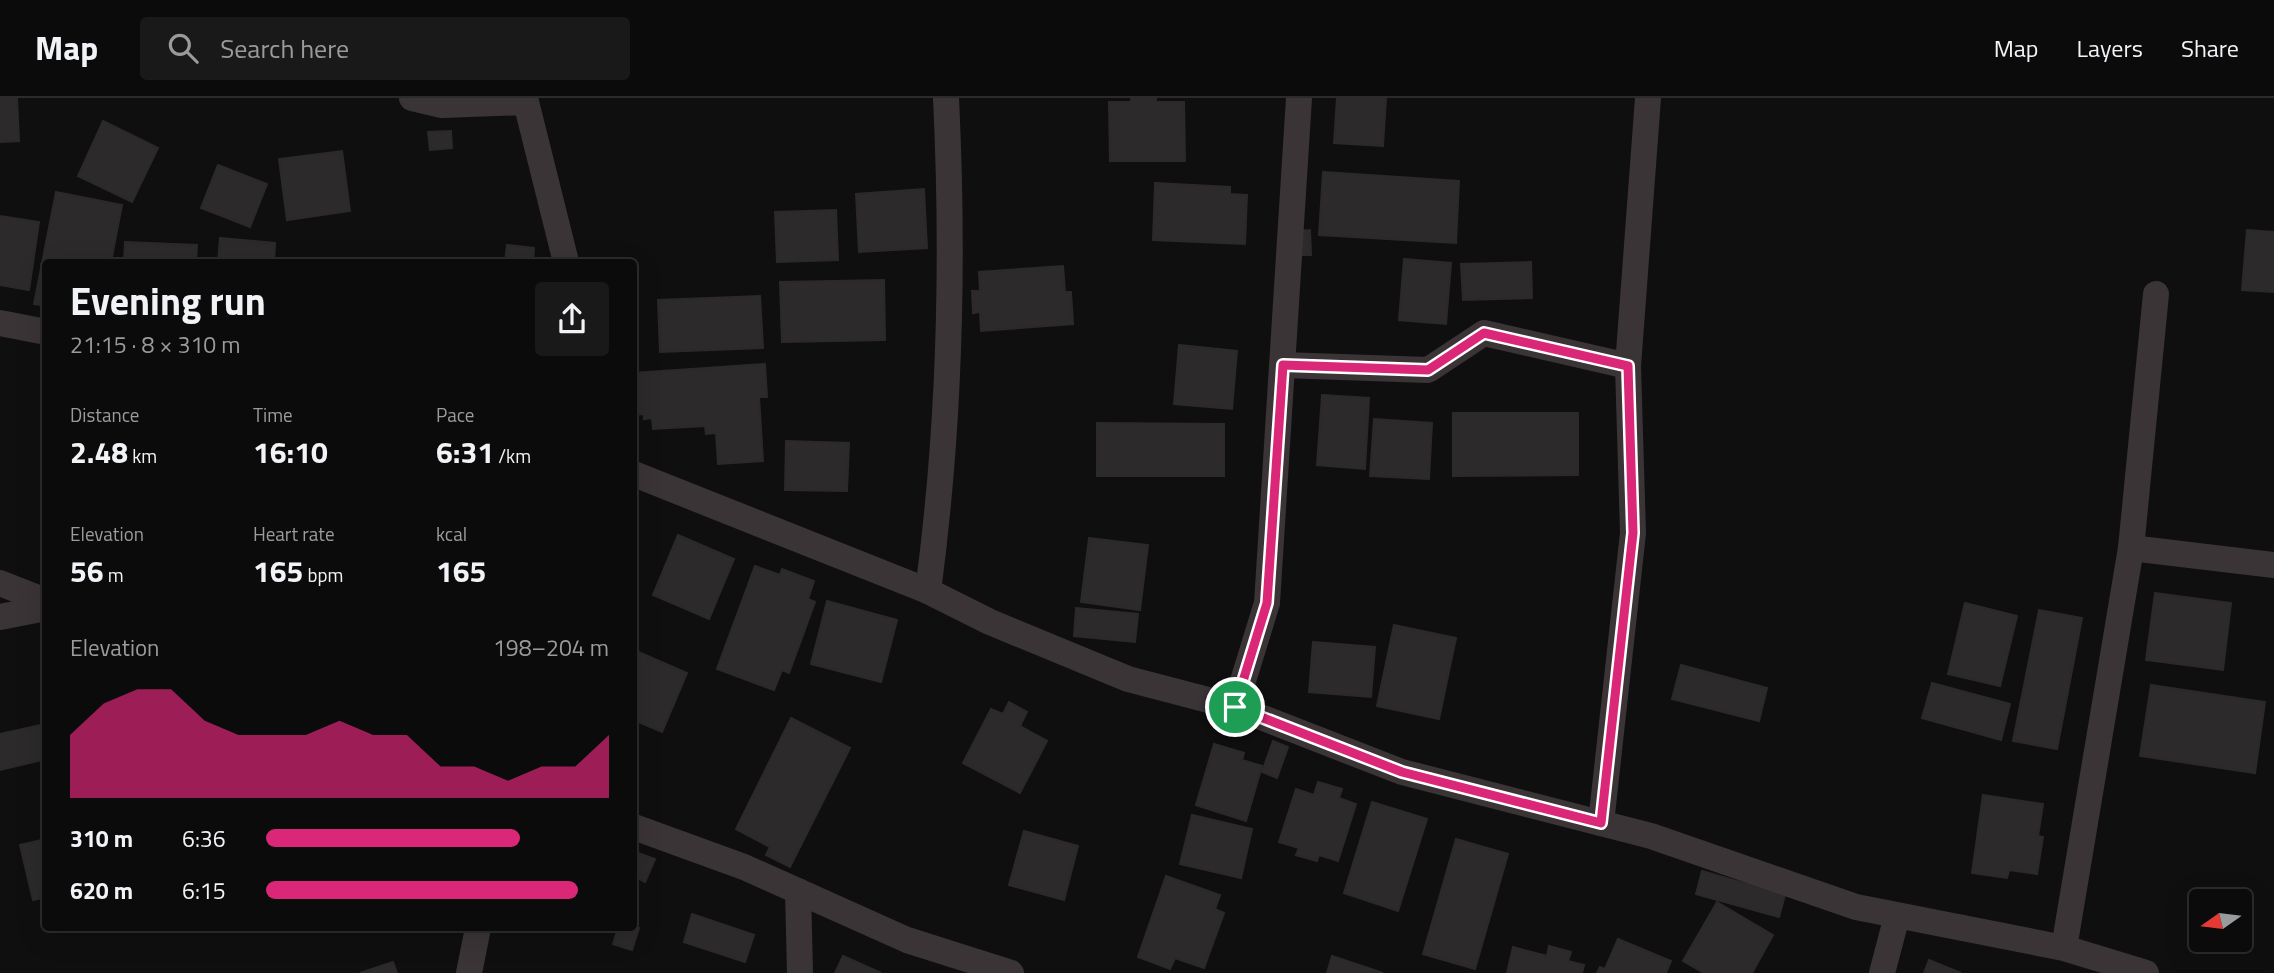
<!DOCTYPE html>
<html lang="en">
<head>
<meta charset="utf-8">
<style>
	:root { --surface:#0c0b0b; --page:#1a1919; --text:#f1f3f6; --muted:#9a9b9d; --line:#2c2b2c; --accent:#db2777 }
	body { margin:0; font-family:"Titillium Web",sans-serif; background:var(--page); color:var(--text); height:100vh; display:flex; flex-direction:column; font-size:26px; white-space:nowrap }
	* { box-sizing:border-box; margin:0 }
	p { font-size:23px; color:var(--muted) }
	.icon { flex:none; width:38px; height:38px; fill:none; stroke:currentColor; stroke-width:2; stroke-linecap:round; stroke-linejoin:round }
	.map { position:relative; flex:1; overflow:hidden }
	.sheet { position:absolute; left:42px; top:161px; width:595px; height:672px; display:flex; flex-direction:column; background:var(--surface); border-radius:7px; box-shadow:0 7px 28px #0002,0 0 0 2px var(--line) }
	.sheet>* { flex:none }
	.needle { width:46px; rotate:256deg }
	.buttons { position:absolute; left:2189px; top:791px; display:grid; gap:14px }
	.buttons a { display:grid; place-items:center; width:63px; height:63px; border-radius:7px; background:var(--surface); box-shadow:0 7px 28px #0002,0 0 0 2px var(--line); font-size:35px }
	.pin { position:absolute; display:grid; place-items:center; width:60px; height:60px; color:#fff; margin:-30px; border:4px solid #fff; border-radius:50%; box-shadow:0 2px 7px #0007 }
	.round { display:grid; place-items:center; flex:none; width:74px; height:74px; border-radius:7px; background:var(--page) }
	.headline { display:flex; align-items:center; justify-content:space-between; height:119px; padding:0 28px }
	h1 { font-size:38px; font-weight:700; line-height:52px }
	.stats { display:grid; grid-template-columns:repeat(3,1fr); gap:10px; height:119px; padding:7px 28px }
	.stats div { display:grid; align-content:center }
	.stats b { font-size:30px; font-weight:700 }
	.stats small { font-size:19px; font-weight:400 }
	.stats p { font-size:19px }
	.chart { height:196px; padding:14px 28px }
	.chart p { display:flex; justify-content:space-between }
	.chart svg { width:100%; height:126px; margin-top:7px; fill:var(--accent); opacity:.7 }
	ul { padding:0 28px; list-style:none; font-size:23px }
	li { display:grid; grid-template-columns:112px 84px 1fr; align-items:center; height:52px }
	li i { height:18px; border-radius:9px; background:var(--accent) }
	header { display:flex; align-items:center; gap:42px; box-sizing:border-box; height:98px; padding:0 35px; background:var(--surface); border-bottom:2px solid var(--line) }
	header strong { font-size:33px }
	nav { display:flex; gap:38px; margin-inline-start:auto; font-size:24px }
	.search { width:490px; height:63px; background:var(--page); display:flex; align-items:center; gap:18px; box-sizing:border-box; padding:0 24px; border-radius:7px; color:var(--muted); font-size:26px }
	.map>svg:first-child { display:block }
	.building { fill:#2c2a2a; stroke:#2c2929; stroke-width:2 }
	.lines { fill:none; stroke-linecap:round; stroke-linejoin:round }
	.minor { stroke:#3a3436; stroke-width:26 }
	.route-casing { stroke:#fff; stroke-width:14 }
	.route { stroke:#db2777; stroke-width:9 }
</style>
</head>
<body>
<header>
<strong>Map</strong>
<div class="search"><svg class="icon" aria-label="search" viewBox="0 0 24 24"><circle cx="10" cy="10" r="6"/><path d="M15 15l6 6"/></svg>Search here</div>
<nav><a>Map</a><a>Layers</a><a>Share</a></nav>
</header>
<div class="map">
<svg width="2274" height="875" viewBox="0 0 2274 875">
	<rect width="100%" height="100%" fill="#100f0f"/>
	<!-- building -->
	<g class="building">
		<path d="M0 0H17L19 43 0 44Z"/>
		<path d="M1131 0H1156V4H1184L1185 63H1110L1109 4H1131Z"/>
		<path d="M1337 0H1386L1383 48 1334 45Z"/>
		<path d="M103 23 158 50 132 104 78 78Z"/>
		<path d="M451 33 452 50 430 52 428 34Z"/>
		<path d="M342 53 350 113 287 122 279 61Z"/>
		<path d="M218 67 267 86 250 129 201 110Z"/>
		<path d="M1323 74 1459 83 1456 145 1319 137Z"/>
		<path d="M1155 85 1230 89V96L1247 97 1245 146 1153 142Z"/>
		<path d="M924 91 927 150 859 154 856 96Z"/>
		<path d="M56 94 122 107 111 164H46V208L34 206Z"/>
		<path d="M836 112 838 162 777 164 775 114Z"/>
		<path d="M0 118 39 124 29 192 0 187Z"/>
		<path d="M1310 132 1311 157H1300L1298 133Z"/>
		<path d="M2247 132 2274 134V194L2242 192Z"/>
		<path d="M220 140 275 145 274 164H218Z"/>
		<path d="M125 144 197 147 196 164H124Z"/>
		<path d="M507 147 534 150 533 164H505Z"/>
		<path d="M1404 161 1451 165 1446 226 1399 222Z"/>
		<path d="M1531 164 1532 200 1463 202 1461 166Z"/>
		<path d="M1063 168 1065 194H1071L1073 226 981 233 980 214 973 215 972 193H980L979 174Z"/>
		<path d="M884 182 885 242 782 244 780 184Z"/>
		<path d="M760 198 763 250 660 254 658 202Z"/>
		<path d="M1179 247 1237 253 1232 311 1174 306Z"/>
		<path d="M765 266 767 299H759L763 363 718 366 716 335 706 336 705 328 653 331 652 320 644 321V316L634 317V275Z"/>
		<path d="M1322 297 1369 300 1365 371 1317 367Z"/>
		<path d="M1453 315H1578V377L1453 378Z"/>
		<path d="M1374 321 1432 325 1429 381 1370 378Z"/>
		<path d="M1097 325 1224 326V378H1097Z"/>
		<path d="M786 343 849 345 847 393 785 392Z"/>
		<path d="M678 437 734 461 709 521 653 497Z"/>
		<path d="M1089 440 1148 447 1140 512 1081 504Z"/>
		<path d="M755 468 780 477 782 471 814 483 808 501 815 504 789 575 782 572 774 592 717 571Z"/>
		<path d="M2155 495 2231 505 2223 572 2146 562Z"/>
		<path d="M827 503 897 522 881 584 811 566Z"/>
		<path d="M1965 505 2017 518 2000 588 1948 576Z"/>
		<path d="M1076 510 1138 516 1135 544 1074 538Z"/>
		<path d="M2039 512 2082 520 2057 651 2013 643Z"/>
		<path d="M1394 527 1456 540 1439 621 1377 608Z"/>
		<path d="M1313 544 1375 549 1371 599 1309 594Z"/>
		<path d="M634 552 687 575 662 634 634 622Z"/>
		<path d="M1681 567 1767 590 1759 623 1672 601Z"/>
		<path d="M1932 585 2010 606 2001 642 1922 620Z"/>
		<path d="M2151 587 2265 604 2255 675 2140 658Z"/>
		<path d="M1009 604 1027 614 1020 628 1047 643 1020 695 963 665 991 611 1003 616Z"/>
		<path d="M791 620 850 650 790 769 766 757 770 749 736 731Z"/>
		<path d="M41 627 46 661 0 672V636Z"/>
		<path d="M1273 643 1288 649 1277 680 1262 674Z"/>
		<path d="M1214 646 1244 655 1242 662 1262 668 1246 723 1196 707Z"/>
		<path d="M1318 684 1342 691 1339 700 1356 706 1338 763 1319 757 1317 763 1296 757 1299 750 1279 744 1296 691 1314 697Z"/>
		<path d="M1983 697 2043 706 2038 738 2043 739 2037 776 2009 772 2007 780 1972 775Z"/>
		<path d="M1372 704 1427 721 1398 813 1344 795Z"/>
		<path d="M1192 717 1252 731 1241 780 1180 766Z"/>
		<path d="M1024 733 1078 748 1064 802 1009 787Z"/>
		<path d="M46 741V799L33 802 20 747Z"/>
		<path d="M1456 741 1508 756 1475 871 1423 856Z"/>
		<path d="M638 755 655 761 645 784 634 778V765Z"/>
		<path d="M1702 773 1785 797 1779 819 1696 796Z"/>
		<path d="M1166 778 1220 797 1215 811 1224 815 1204 870 1175 860 1170 871 1138 859Z"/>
		<path d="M1717 804 1773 837 1752 875H1704L1683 863Z"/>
		<path d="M692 816 754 837 745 864 684 844Z"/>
		<path d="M634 829 639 830 632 852 613 846 618 830Z"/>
		<path d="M1618 841 1671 863 1666 875H1597L1600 869 1605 871Z"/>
		<path d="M1549 848 1571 854 1568 863 1584 867 1582 875H1507L1513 849 1547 858Z"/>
		<path d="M843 858 881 875H835Z"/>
		<path d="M1332 858 1383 875H1327Z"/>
		<path d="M1929 862 1961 875H1924Z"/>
		<path d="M393 864 397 875H360Z"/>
	</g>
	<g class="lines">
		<!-- minor -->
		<g class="minor">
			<path d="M412 0 442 7 526 4 566 164"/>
			<path d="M0 225 46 234"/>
			<path d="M1283 267 1428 272 1484 235 1628 268"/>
			<path d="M634 376 928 493 990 524 1128 581 1235 609 1402 674 1651 738 1856 809 2064 850 2146 875"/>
			<path d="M2131 450 2274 467"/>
			<path d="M0 485 46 503"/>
			<path d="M928 493C950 329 954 165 946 0"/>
			<path d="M0 519 46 510"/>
			<path d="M1235 609 1267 505 1299 0"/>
			<path d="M1601 725 1633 435 1628 268 1648 0"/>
			<path d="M634 729 744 769 907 842 1011 875"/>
			<path d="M798 793 800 875"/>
			<path d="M2064 850 2131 450 2156 196"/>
			<path d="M469 875 478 830"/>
			<path d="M1882 875 1897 818"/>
		</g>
	</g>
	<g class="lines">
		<defs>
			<path id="route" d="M1484 235 1628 268 1633 435 1601 725 1402 674 1235 609 1267 505 1283 267 1428 272Z"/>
		</defs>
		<!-- route casing -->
		<use href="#route" class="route-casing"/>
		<!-- route -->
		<use href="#route" class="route"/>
	</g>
</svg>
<div class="buttons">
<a><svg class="needle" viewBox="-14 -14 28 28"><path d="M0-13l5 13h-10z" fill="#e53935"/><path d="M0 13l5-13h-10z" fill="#9a9b9d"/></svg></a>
</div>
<div class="pin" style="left:1235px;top:609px;background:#1e9e55"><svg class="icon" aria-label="arrive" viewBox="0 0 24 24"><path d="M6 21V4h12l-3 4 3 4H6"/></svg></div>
<section class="sheet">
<div class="headline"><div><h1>Evening run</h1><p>21:15 · 8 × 310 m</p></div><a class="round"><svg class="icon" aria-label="share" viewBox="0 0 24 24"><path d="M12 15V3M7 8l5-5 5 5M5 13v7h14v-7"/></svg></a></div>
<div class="stats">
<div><p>Distance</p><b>2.48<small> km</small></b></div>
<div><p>Time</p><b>16:10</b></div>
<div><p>Pace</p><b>6:31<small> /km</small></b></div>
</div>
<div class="stats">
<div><p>Elevation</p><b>56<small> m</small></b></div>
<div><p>Heart rate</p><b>165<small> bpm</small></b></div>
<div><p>kcal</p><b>165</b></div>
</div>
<div class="chart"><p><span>Elevation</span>198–204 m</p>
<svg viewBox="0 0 160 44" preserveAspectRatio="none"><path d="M0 44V22L10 11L20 6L30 6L40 17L50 22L60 22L70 22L80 17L90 22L100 22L110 33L120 33L130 38L140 33L150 33L160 22V44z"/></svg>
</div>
<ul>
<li><b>310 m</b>6:36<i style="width:74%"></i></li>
<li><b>620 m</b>6:15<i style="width:91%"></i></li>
</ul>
</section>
</div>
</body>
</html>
